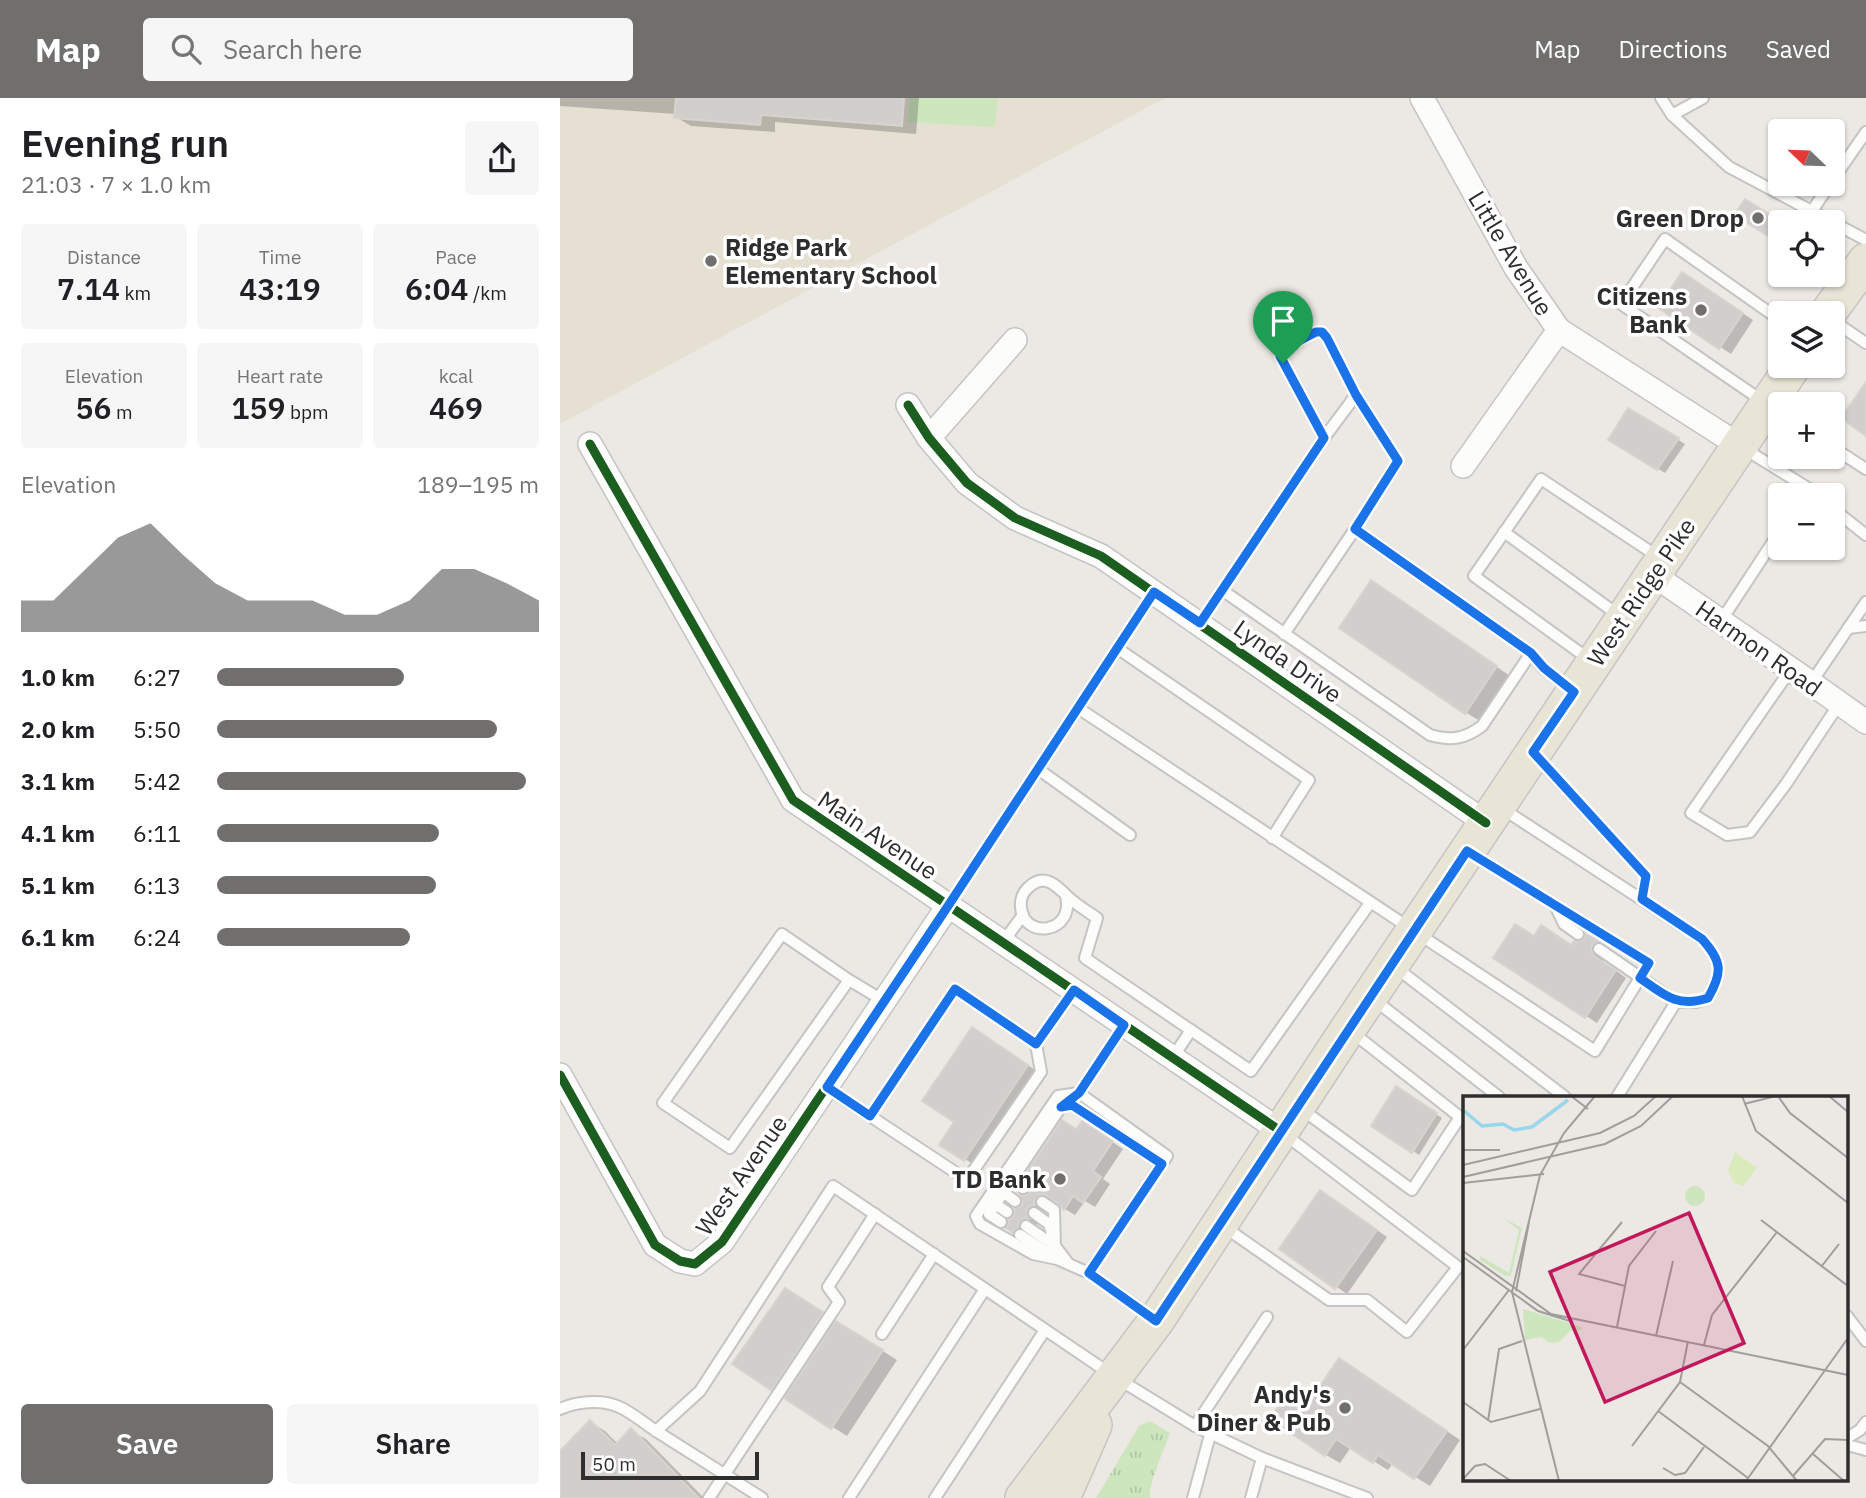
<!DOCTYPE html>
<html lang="en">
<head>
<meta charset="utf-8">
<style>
	:root { --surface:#fff; --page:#f6f6f6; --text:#202124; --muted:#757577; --accent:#706f6e }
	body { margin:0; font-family:"IBM Plex Sans",sans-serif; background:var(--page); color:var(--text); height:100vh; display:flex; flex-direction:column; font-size:26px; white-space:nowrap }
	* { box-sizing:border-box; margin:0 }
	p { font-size:23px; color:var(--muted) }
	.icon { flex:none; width:38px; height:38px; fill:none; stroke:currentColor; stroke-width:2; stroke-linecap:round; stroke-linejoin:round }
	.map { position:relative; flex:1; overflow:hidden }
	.drawer { display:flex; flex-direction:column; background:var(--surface); width:560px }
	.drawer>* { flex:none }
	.needle { width:46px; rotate:293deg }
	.tools { position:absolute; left:1208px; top:21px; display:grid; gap:14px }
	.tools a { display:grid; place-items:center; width:77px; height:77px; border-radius:7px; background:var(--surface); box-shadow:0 2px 5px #0004; font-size:35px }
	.scale { position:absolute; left:21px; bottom:18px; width:178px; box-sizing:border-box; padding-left:7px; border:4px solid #2e2e2e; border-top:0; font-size:19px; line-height:24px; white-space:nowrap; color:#2e2e2e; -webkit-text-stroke:5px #fff; paint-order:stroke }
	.pin { position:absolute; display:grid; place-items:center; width:60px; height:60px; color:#fff; margin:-72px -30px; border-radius:50% 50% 50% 0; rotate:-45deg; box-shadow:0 0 7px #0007 }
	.pin .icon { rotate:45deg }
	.round { display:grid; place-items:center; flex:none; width:74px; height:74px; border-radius:7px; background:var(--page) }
	.headline { display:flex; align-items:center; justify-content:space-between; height:119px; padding:0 21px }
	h1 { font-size:38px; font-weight:600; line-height:52px }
	.metrics { display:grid; grid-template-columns:repeat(3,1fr); gap:10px; height:119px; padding:7px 21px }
	.metrics div { display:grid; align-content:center; border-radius:7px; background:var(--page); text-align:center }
	.metrics b { font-size:30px; font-weight:600 }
	.metrics small { font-size:19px; font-weight:400 }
	.metrics p { font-size:19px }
	.chart { height:196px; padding:14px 21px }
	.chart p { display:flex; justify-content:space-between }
	.chart svg { width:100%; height:126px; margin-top:7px; fill:var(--accent); opacity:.7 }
	.button { display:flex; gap:14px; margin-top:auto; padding:14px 21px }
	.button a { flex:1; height:80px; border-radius:7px; background:var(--accent); color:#fff; font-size:28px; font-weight:600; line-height:80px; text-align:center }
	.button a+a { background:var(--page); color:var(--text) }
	ul { padding:0 21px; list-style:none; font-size:23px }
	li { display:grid; grid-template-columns:112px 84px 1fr; align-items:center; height:52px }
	li i { height:18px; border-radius:9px; background:var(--accent) }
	header { display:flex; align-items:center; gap:42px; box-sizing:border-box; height:98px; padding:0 35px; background:var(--accent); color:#fff }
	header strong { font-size:33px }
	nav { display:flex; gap:38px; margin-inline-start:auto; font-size:24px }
	.search { width:490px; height:63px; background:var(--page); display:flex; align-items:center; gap:18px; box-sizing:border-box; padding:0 24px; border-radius:7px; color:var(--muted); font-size:26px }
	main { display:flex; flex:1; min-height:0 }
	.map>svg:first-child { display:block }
	.education { fill:#e6e0d3 }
	.grass { fill:url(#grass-tufts) }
	.park { fill:#cee6be }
	.shadow { fill:#0003 }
	.building { fill:#d1cecb; stroke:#d7d4d0; stroke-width:2 }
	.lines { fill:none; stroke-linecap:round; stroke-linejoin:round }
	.lane-casing { stroke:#c5c4c5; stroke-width:14 }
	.street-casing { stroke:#c5c4c5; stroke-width:26 }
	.primary-casing { stroke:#c6c5c4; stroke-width:38 }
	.lane { stroke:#fcfcfb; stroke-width:10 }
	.street { stroke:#fcfcfb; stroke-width:23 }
	.primary { stroke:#e8e4d6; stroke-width:35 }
	.cycleway-casing { stroke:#fff; stroke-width:13 }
	.cycleway { stroke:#1b5e20; stroke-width:9 }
	.route-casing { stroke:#fff; stroke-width:14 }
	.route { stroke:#1a73e8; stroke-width:9 }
	.poi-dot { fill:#706f6e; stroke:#fff; stroke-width:2.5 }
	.labels { text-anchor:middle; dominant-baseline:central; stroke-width:7; stroke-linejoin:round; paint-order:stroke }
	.poi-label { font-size:24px; font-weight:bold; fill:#2e2e2e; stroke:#fff; text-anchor:end }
	.street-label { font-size:24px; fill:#2e2e2e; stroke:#fff }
	.inset-river { fill:none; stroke:#99d6ec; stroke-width:3.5 }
	.inset-road { fill:none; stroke:#a09e9b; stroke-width:2 }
	.view { fill:#c2185b; fill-opacity:0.15; stroke:#c2185b; stroke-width:3.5 }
	.inset-edge { fill:none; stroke:#2e2e2e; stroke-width:3.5 }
</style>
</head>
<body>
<header>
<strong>Map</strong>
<div class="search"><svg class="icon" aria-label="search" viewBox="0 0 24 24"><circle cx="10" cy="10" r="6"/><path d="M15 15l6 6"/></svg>Search here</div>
<nav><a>Map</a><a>Directions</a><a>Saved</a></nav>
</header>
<main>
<section class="drawer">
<div class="headline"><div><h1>Evening run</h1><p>21:03 · 7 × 1.0 km</p></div><a class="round"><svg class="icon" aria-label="share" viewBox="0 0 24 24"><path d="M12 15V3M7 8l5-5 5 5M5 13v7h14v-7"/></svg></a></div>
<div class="metrics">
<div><p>Distance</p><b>7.14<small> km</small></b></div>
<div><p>Time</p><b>43:19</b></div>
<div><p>Pace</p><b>6:04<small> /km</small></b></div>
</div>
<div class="metrics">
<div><p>Elevation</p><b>56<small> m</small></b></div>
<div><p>Heart rate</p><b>159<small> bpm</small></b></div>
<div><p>kcal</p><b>469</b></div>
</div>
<div class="chart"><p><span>Elevation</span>189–195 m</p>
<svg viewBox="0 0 160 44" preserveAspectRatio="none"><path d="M0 44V33L10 33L20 22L30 11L40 6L50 17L60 27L70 33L80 33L90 33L100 38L110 38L120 33L130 22L140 22L150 27L160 33V44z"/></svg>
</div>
<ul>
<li><b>1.0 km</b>6:27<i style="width:58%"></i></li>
<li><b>2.0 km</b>5:50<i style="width:87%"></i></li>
<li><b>3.1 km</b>5:42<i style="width:96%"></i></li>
<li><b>4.1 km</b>6:11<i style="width:69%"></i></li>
<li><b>5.1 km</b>6:13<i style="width:68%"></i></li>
<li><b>6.1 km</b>6:24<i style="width:60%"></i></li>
</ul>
<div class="button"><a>Save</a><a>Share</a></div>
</section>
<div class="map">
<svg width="1306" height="1400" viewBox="0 0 1306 1400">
	<defs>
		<pattern id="grass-tufts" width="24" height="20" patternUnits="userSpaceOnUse" patternTransform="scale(1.75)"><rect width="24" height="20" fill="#cee6be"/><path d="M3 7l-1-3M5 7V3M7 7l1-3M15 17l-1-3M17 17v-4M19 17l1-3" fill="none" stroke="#b1c6a4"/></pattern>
	</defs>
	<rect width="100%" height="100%" fill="#ece8e4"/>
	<!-- education -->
	<path class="education" d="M0 0H605L0 326Z"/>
	<!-- grass -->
	<path class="grass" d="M588 1324H592L610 1335C605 1350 588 1386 590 1400H536L579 1328Z"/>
	<!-- park -->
	<path class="park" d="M350 0H438L435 29 347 24Z"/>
	<!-- shadow -->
	<g class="shadow">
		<path d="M0 0H359L356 36 215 24V34L131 28 116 19V16L0 8Z"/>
		<path d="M1134 182 1193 222 1171 256 1100 209Z"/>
		<path d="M1069 312 1125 346 1105 375 1051 341Z"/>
		<path d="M826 493 950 578 920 623 905 614Z"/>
		<path d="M1027 838 1047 850 1044 852 1042 857 1043 863 1066 880 1037 925 1026 918 975 840 1012 849 1025 842Z"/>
		<path d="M423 937 478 974 416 1068 405 1061 397 1024Z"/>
		<path d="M843 995 882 1020 859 1057 853 1053Z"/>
		<path d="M533 1031 563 1051 543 1081 550 1086 535 1109 525 1103 515 1117 505 1111 497 1103 491 1102 486 1106 485 1113 478 1117 476 1122 478 1126 471 1129 469 1136 465 1140 448 1130 468 1098 517 1033Z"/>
		<path d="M771 1101 827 1139 787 1196 721 1151Z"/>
		<path d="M240 1201 337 1262 287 1338 174 1266Z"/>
		<path d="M794 1271 900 1342 870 1388 833 1365 828 1372 791 1349 780 1365 766 1357 748 1297 754 1301Z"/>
		<path d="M30 1324 45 1333 58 1346 71 1333 86 1341 144 1400H0V1355Z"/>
	</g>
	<!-- building -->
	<g class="building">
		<path d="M116 0H344L342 28 201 17 200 27 114 20Z"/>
		<path d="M1185 101 1220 123V145L1174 117Z"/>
		<path d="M1122 174 1183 215 1159 251 1098 210Z"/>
		<path d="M1306 284V338L1281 320Z"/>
		<path d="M1068 310 1119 340 1097 372 1048 342Z"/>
		<path d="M811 482 937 568 905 616 779 530Z"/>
		<path d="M955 826 974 838 981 827 1011 847 1014 843 1018 844 1024 841 1026 835 1039 843 1032 847V855L1035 859 1056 872 1025 920 933 860Z"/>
		<path d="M412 929 468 967 404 1063 379 1047 394 1024 362 1003Z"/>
		<path d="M836 988 877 1015 852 1055 811 1028Z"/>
		<path d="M502 1022 516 1031 522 1023 553 1043 533 1073 541 1079 523 1105 513 1098 504 1112 498 1105 486 1097H478L474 1103 475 1107 470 1108 466 1113 469 1121H463L460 1123 458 1129 453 1135 446 1130 449 1125 448 1122 454 1118V1111L462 1107 463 1103 460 1097H467L471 1091 470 1086 463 1080Z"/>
		<path d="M760 1092 817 1132 775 1191 719 1151Z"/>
		<path d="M225 1190 263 1214 211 1292 172 1266Z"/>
		<path d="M276 1223 323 1252 271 1331 224 1300Z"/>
		<path d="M779 1260 887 1333 854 1381 818 1357 813 1365 776 1341 765 1358 710 1321 733 1286 752 1300Z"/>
		<path d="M30 1322 55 1347 71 1330 139 1400H0V1353Z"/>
	</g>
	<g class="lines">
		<defs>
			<g id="lane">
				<path d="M1101 0 1112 17 1169 69 1306 142"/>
				<path d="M1112 17 1143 0"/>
				<path d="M1272 83 1306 34"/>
				<path d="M1252 113 1270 86"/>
				<path d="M1272 222 1306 245"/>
				<path d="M1204 304 1061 206 1105 141 1220 222"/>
				<path d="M1272 349 1306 371"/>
				<path d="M1183 350 1248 390 1243 397"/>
				<path d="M1272 410 1306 437"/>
				<path d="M795 431 971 555 983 570 1012 592"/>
				<path d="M944 434 1061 519"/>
				<path d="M662 492 870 637C891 643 905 641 922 628L971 555"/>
				<path d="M1161 523 1220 433"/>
				<path d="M640 525 764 340 796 297"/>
				<path d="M1288 530 1306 528"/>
				<path d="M724 536 795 431 838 363 796 297 767 240 762 234H756L723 251 720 258 764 340"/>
				<path d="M557 550 749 682 712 740"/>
				<path d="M1030 562 914 478 981 381 1100 460"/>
				<path d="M1231 571 1131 715 1167 737 1190 734 1226 686 1279 606"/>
				<path d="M1251 585 1306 504"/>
				<path d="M518 610 1035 953 1089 865 912 756"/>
				<path d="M977 659 1086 778 1082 801"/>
				<path d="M478 671 570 737"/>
				<path d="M943 711 1142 841C1162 864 1163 874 1148 900L1136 904H1116L1039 851"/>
				<path d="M506 798C515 836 463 842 461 809 460 802 463 794 469 789 484 775 496 787 506 797 515 806 527 813 537 820L525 860 691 973 810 805"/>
				<path d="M995 807 1004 826 1018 836"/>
				<path d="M388 808 594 494"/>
				<path d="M443 844 463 817"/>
				<path d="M835 869 1005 999"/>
				<path d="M289 882 170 1050 103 1005 222 836 289 882 324 903"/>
				<path d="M812 900 939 999"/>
				<path d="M613 959 631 932"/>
				<path d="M266 989 407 1082 481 974 476 946 514 892"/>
				<path d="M514 999 519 995 564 927"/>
				<path d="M1057 999 1116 904"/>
				<path d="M740 1010 852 1092 900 1019 793 935"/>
				<path d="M310 1018 395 891 476 946"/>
				<path d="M451 1082 463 1090"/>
				<path d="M443 1094 455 1103"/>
				<path d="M482 1104 494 1112 495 1148"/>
				<path d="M435 1106 447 1114"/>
				<path d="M474 1115 489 1126 492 1136"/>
				<path d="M441 1124 429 1116 501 1009 512 1007 602 1066"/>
				<path d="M466 1128 495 1148 508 1165"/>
				<path d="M663 1128 769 1202H807L847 1234 898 1169 723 1035"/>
				<path d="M460 1137 490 1156"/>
				<path d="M529 1175 497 1161 473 1156 420 1126 416 1118 498 998 519 995 607 1058 529 1175 591 1219"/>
				<path d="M1287 1218 1306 1243"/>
				<path d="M322 1236 374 1156"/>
				<path d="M0 1311C16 1304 39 1301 57 1308 70 1313 84 1325 96 1333"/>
				<path d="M635 1328 707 1219"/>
				<path d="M1287 1340 1300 1332 1306 1324"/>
				<path d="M1287 1347 1306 1352"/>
				<path d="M149 1400 279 1204 268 1189 315 1116"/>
				<path d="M202 1400 96 1333 140 1293 273 1088 555 1279 635 1328 702 1360 807 1400"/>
				<path d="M289 1400 425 1191"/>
				<path d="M375 1400 485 1232"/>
				<path d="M633 1400 650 1337"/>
				<path d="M691 1400 702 1360"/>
			</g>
			<g id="street">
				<path d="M862 0 956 170 999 232 1180 348"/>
				<path d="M348 307 369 340 407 385 455 420 541 458 926 725"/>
				<path d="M369 340 455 242"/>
				<path d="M30 346 233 702 722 1034"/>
				<path d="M903 368 999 232"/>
				<path d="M1092 476 1251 585 1306 624"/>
				<path d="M0 977 95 1147 120 1163 135 1166 162 1144 388 808"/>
			</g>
			<g id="primary">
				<path d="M1268 215 1306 163"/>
				<path d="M463 1400 596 1223 788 931 1233 268"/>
				<path d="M502 1400 534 1327"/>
			</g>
		</defs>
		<!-- lane casing -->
		<use href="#lane" class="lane-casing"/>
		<!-- street casing -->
		<use href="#street" class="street-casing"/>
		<!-- primary casing -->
		<use href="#primary" class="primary-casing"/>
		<!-- lane -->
		<use href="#lane" class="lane"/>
		<!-- street -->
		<use href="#street" class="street"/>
		<!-- primary -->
		<use href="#primary" class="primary"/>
		<defs>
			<g id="cycleway">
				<path d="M348 307 369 340 407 385 455 420 541 458 926 725"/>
				<path d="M30 346 233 702 722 1034"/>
				<path d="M0 977 95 1147 120 1163 135 1166 162 1144 388 808"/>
			</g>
		</defs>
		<!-- cycleway casing -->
		<use href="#cycleway" class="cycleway-casing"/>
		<!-- cycleway -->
		<use href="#cycleway" class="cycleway"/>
	</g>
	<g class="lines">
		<defs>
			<path id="route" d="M756 234H762L767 240 796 297 838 363 795 431 971 555 984 570 1014 594 973 654 1086 778 1082 801 1142 841C1162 863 1163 874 1148 900 1117 910 1104 897 1080 880L1089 865 907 753 596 1223 529 1175 602 1066 512 1007 501 1009 519 995 564 927 514 892 476 946 395 891 310 1018 267 989 388 808 594 494 640 525 764 340 720 258 723 251Z"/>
		</defs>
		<!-- route casing -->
		<use href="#route" class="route-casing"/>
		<!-- route -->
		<use href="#route" class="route"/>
	</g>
	<!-- markers -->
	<g class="poi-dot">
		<circle cx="1198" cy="120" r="7"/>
		<circle cx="151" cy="163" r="7"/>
		<circle cx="1141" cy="212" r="7"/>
		<circle cx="500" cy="1081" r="7"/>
		<circle cx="785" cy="1310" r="7"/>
	</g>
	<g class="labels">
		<!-- poi labels -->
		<g class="poi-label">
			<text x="1184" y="120">Green Drop</text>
			<text x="165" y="149" text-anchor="start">Ridge Park<tspan x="165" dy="28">Elementary School</tspan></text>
			<text x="1127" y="198">Citizens<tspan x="1127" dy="28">Bank</tspan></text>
			<text x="486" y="1081">TD Bank</text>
			<text x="771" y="1296">Andy's<tspan x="771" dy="28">Diner &amp; Pub</tspan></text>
		</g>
		<!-- street labels -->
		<g class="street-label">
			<text transform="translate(951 155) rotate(59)">Little Avenue</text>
			<text transform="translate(1081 494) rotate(-56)">West Ridge Pike</text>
			<text transform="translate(1199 550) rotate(35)">Harmon Road</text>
			<text transform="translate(728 563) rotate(35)">Lynda Drive</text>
			<text transform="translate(318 737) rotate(34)">Main Avenue</text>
			<text transform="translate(181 1077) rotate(-55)">West Avenue</text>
		</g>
	</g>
	<!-- overview -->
	<g transform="translate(903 998)">
		<rect width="385" height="385" fill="#ece8e4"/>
		<path d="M39 121 59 132 49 175 47 180H42L17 164V160L46 177 56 134ZM60 213 119 231V234L107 235 96 246 86 247 79 241 62 244Z" fill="#cee6be"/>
		<path d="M222 100a10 10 0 1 1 20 0a10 10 0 1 1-20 0Z" fill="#cee6be"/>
		<path d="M272 56 294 72 280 90 271 87 265 75Z" fill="#d9eabb"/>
		<path class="inset-river" d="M0 14 19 30 40 28 51 34 69 31 105 4"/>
		<path class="inset-road" d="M108 0 125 13M279 0 293 35 385 107M315 0 327 17 385 62M366 0 385 16M281 8 313 0M0 54H37M0 69 137 37 171 20 193 0M0 81 142 48 178 30 210 0M0 87 81 78M298 124 385 190M159 126 116 178 162 190M0 155 88 218 385 279M0 161 75 215 110 226M358 171 376 148M53 195 66 126M154 231 166 170 193 135M193 240 210 165M241 249 249 219 314 136M0 254 46 194M217 286 305 350 334 385M0 306 28 326 77 313M195 315 285 382M25 325 36 253 59 245M169 350 217 286 225 245M350 358 381 385M200 372 212 379 222 377 241 351M330 380 362 343 385 344M0 383 12 370 22 368 48 385M96 385 49 196 77 79 101 37 132 0M283 385 385 242"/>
		<path class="view" d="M226 117 281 247 142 306 87 176Z"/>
		<rect width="385" height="385" class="inset-edge"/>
	</g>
</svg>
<div class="tools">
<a><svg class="needle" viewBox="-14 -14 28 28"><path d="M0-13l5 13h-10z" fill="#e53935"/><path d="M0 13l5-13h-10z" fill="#757577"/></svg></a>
<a><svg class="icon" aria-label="locate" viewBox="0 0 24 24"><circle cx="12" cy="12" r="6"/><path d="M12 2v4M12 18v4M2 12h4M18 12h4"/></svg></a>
<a><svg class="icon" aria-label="layers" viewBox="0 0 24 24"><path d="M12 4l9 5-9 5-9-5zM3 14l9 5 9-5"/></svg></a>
<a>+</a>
<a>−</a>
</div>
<div class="scale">50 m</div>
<div class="pin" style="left:723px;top:265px;background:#1e9e55"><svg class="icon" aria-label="arrive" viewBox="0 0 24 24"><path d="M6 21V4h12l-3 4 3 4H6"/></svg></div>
</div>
</main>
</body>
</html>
